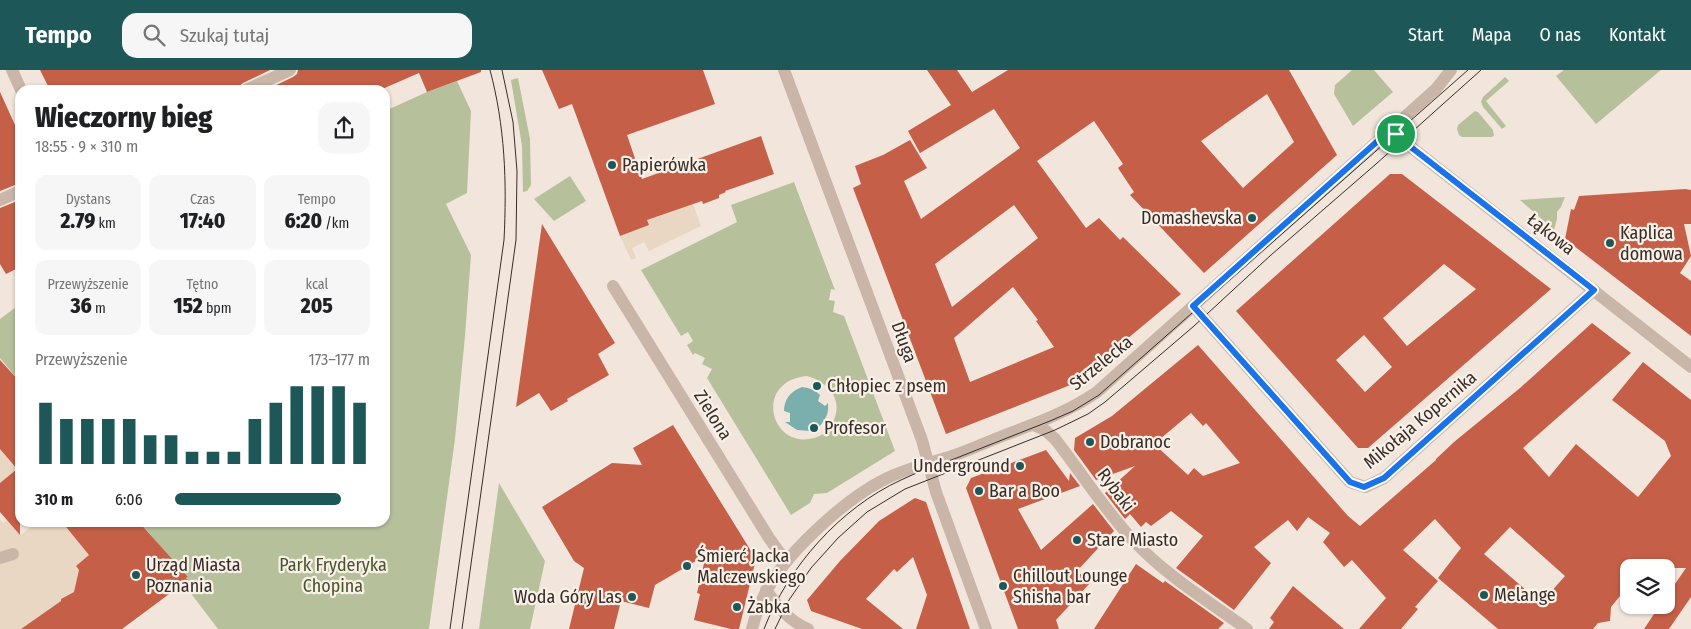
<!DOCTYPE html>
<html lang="pl">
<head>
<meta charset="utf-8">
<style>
	:root { --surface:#fff; --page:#f6f6f6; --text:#202124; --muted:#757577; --accent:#1e5758 }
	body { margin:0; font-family:"Fira Sans Condensed",sans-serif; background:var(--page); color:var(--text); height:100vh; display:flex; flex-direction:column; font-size:19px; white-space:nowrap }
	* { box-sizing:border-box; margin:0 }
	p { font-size:16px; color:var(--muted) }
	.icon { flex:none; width:28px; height:28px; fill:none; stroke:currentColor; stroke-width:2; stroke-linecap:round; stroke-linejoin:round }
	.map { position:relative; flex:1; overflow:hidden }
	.panel { position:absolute; left:15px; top:15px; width:375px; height:442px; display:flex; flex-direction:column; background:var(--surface); border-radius:15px; box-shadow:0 1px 4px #0004 }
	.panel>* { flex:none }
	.buttons { position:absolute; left:1620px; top:489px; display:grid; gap:10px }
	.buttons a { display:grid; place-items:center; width:55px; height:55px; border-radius:10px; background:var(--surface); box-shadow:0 1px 4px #0004; font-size:25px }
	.pin { position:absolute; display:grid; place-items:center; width:42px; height:42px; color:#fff; margin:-21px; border:2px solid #fff; border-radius:50%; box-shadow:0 1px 5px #0007 }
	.round { display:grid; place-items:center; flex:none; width:52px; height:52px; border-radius:15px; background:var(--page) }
	.headline { display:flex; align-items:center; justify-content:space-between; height:85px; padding:0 20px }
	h1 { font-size:28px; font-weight:800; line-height:38px }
	.stats { display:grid; grid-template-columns:repeat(3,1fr); gap:8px; height:85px; padding:5px 20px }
	.stats div { display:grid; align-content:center; border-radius:12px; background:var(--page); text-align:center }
	.stats b { font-size:21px; font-weight:800 }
	.stats small { font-size:14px; font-weight:400 }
	.stats p { font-size:14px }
	.chart { height:140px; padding:10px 20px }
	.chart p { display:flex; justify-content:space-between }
	.chart svg { width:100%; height:90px; margin-top:5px; stroke:var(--accent); stroke-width:6 }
	ul { padding:0 20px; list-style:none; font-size:16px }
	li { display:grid; grid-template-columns:80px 60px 1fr; align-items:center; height:38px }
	li i { height:12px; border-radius:6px; background:var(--accent) }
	header { display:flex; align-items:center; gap:30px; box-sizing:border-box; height:70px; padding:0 25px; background:var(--accent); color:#fff }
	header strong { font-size:24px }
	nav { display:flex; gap:28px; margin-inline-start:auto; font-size:18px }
	.search { width:350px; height:45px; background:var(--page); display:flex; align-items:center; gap:12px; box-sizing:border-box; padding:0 18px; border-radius:15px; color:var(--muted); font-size:19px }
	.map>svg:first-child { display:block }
	.green { fill:#b6c19c; fill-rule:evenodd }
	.plaza { fill:#ead7c3 }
	.water { fill:#7bafae }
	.building { fill:#c55f47; fill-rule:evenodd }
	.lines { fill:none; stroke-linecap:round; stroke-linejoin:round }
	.street { stroke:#cab6a8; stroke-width:12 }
	.tram { stroke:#372c28; stroke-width:1 }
	.route-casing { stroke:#fff; stroke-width:10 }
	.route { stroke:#1a73e8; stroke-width:6 }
	.poi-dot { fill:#1e5758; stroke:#f9f1e8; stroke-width:2 }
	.labels { text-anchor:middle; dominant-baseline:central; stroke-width:4.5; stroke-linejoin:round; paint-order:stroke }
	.poi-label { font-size:18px; fill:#372c28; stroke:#f9f1e8; text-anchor:start }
	.street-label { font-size:18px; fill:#372c28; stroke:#f9f1e8 }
	.park-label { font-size:18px; fill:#48552c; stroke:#f9f1e8 }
</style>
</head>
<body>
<header>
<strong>Tempo</strong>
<div class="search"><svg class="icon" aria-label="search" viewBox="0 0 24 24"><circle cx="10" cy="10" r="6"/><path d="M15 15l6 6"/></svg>Szukaj tutaj</div>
<nav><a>Start</a><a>Mapa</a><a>O nas</a><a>Kontakt</a></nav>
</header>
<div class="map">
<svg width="1691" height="559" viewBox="0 0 1691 559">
	<rect width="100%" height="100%" fill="#f2e6dc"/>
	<!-- green -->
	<g class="green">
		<path d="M1352 0H1374L1393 22 1353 56 1334 24 1335 15Z"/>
		<path d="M1564 0H1661L1596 54 1556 6Z"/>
		<path d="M1505 7 1509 11 1486 31 1506 56 1502 59 1483 37 1481 32 1483 27Z"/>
		<path d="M518 8 530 69 531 115 527 121 523 122 522 76 511 10Z"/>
		<path d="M457 11 471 41 467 123 446 134 471 185 465 266 455 369 429 559H218L183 513 187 511 188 506 183 504 140 452H385V41L427 22Z"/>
		<path d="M1475 41 1478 42 1493 60 1494 66 1491 67H1462L1459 65 1457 59 1458 55Z"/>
		<path d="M570 106 586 131 554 151 534 129Z"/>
		<path d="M794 112 835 220 831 219 829 230 835 231 833 242 844 246 895 381 827 423 814 424 810 433 791 445 707 308 712 299 702 294 705 288 695 283 693 285 687 275 693 271 688 262 681 266 641 200 737 152 731 135ZM807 306C828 312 844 329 833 352 830 360 822 366 814 368 770 380 753 311 807 306Z"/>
		<path d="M1565 127 1561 137 1557 142V149L1554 160 1520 130Z"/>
		<path d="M20 234V312L0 288V249Z"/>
		<path d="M499 413 545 491 530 559H479Z"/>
	</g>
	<!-- plaza -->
	<g class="plaza">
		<path d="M693 134 701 156 649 181 644 172 632 178 636 188 631 190 620 166 649 155 647 150Z"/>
		<path d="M0 379 17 400 0 413Z"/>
		<path d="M0 449 3 453 7 450 21 465 35 453H45L47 454 49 453H63L90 486 76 496 80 500 74 522 61 529 60 532 21 559H0Z"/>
	</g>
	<!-- water -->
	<path class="water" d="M802 317C809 318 814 319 820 325L818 331 825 336 828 333C829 343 826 349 819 357L817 354 809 358 810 361 797 360 785 352H790V343L784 341C784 329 791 321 802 317Z"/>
	<!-- building -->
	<g class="building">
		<path d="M40 0H270L243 13 239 16 238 20H50Z"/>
		<path d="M298 0H481V2L427 22 419 3 380 20H266L293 7 297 4Z"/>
		<path d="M542 0H703L715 34 627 65 642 109 761 66 774 104 725 121 726 122 719 125V128L703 134 702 131 647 150 649 155 620 166 572 34 559 39Z"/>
		<path d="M927 0H957L972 22 1008 0H1289L1337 85 1204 203 1130 125 1134 122 1118 98 1123 94 1094 51 1064 72 1037 91 1086 158 1099 148 1120 170 1123 167 1181 224 1073 314 946 364 853 118 861 114 855 96 883 85 910 70 927 98 904 111 921 149 1020 78 994 39 920 83 908 61 951 35ZM1267 24 1294 72 1243 118 1201 71ZM1014 135 1038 168 952 237 935 194ZM1013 217 1038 250 1036 251 1054 277 970 312 954 268Z"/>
		<path d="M0 22 20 66V113L0 121Z"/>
		<path d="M1390 104H1402L1551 219 1368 378H1358L1236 241ZM1444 194 1476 219 1407 276 1383 248ZM1364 265 1392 297 1365 322 1336 290Z"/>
		<path d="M1685 119 1691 120V154H1684L1691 186 1680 203 1691 211V266L1565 169 1571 139 1574 140 1579 126Z"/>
		<path d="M20 130V197L6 204 0 194V138Z"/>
		<path d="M542 154 615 273 598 284 609 305 567 329 568 331 551 341 539 323 516 337Z"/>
		<path d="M1592 253 1631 283 1523 378 1549 407 1576 374 1638 427 1671 386 1665 371 1612 330 1643 292 1691 330V527L1669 559H1644L1660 535H1666V527L1686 498H1629V515L1611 537 1610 551 1598 553 1593 559H1498L1438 508 1461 478 1435 449 1403 480 1438 511 1415 537 1418 539 1401 559H1359L1386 528 1352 490 1344 497 1323 472 1330 463 1308 447 1297 461 1288 450 1254 477 1271 493 1234 540 1176 498 1203 466 1171 441 1151 456 1146 452 1141 457 1130 444 1125 449 1105 423 1135 396 1096 410 1074 380 1075 368 1112 346 1198 275 1348 446 1360 456 1436 390V389L1454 372 1520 318ZM1191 343 1203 356 1206 353 1240 393 1203 406 1194 398 1188 405 1154 374ZM1510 457 1565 506 1541 533 1484 484Z"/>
		<path d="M0 290 20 312V465L0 442V413L17 399 0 379Z"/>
		<path d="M673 355 756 489 739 559H731L694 550 700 524 697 523 706 485 655 515 649 538 621 531 614 559H569L584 498 574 491 542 437 612 393 642 395 633 378Z"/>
		<path d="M1046 380 1069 411 1070 403 1080 416 1018 439 1041 480 1093 434 1114 461 1077 501 1090 513 1056 550 1059 559H1018L966 418 971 408Z"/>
		<path d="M915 428 926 432 970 559H916L927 525 913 487 897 502 894 499 866 529 903 559H862L811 541 807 530 840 491 879 451Z"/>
		<path d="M62 452H139L188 507 186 508 188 510 122 559H21L61 531V529L74 522 79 500 76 496 89 485Z"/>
		<path d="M1136 494 1163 513 1165 511 1224 553 1218 559H1094Z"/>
		<path d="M1293 516 1344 559H1269L1274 552 1270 548Z"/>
	</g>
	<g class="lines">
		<!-- street -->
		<g class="street">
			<path d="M12 0 21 20"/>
			<path d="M784 0 922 370 936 422 986 559"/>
			<path d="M246 20 290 0"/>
			<path d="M1391 59 1407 74 1691 297"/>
			<path d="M0 130 20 121"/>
			<path d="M613 216 769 468 779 482 787 489"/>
			<path d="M1193 236 1350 412 1365 417 1384 408 1594 220"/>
			<path d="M1033 355 1045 360 1055 369C1081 402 1104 439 1132 469 1165 505 1208 531 1247 559"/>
			<path d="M0 488 13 484"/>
			<path d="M766 520C778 537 789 551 808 559"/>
			<path d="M752 559C761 522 780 496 806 470 831 445 861 419 894 405 913 397 933 392 952 386 970 380 987 372 1005 365 1037 353 1068 342 1097 322L1436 19 1451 0"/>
		</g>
		<!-- tram -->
		<g class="tram">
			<path d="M450 559 504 170C507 112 505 56 490 0"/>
			<path d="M462 559 516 170 517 101 513 52 502 0"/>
			<path d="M764 559C788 497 840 438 901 410 918 402 936 395 954 389 986 376 1018 364 1050 351L1073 341 1099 325 1468 0"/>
			<path d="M775 559 789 530 811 498 838 468 867 442 905 419 1055 360 1088 344 1105 332 1194 256 1271 185 1376 94 1481 0"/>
		</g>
	</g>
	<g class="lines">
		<defs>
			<path id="route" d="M1391 59 1407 74 1594 220 1384 408 1364 417 1350 412 1193 236Z"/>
		</defs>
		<!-- route casing -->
		<use href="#route" class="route-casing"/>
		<!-- route -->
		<use href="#route" class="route"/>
	</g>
	<!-- markers -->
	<g class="poi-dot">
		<circle cx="612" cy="95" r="5"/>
		<circle cx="1252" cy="148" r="5"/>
		<circle cx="1610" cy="173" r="5"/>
		<circle cx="817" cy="316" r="5"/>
		<circle cx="814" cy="358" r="5"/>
		<circle cx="1090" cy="372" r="5"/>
		<circle cx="1020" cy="396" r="5"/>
		<circle cx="979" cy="421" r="5"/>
		<circle cx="1077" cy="470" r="5"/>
		<circle cx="687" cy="496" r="5"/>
		<circle cx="136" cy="505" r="5"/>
		<circle cx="1003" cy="516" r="5"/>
		<circle cx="1484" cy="525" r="5"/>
		<circle cx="632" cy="527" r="5"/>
		<circle cx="737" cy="537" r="5"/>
	</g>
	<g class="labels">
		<!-- poi labels -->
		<g class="poi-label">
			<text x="622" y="95">Papierówka</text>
			<text x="1242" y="148" text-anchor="end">Domashevska</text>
			<text x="1620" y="163">Kaplica<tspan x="1620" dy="21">domowa</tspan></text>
			<text x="827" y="316">Chłopiec z psem</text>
			<text x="824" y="358">Profesor</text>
			<text x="1100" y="372">Dobranoc</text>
			<text x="1010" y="396" text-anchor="end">Underground</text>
			<text x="989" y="421">Bar a Boo</text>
			<text x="1087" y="470">Stare Miasto</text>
			<text x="697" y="486">Śmierć Jacka<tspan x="697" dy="21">Malczewskiego</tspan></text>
			<text x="146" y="495">Urząd Miasta<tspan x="146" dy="21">Poznania</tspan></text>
			<text x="1013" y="506">Chillout Lounge<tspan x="1013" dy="21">Shisha bar</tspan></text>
			<text x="1494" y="525">Melange</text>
			<text x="622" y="527" text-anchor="end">Woda Góry Las</text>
			<text x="747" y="537">Żabka</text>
		</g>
		<!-- street labels -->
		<g class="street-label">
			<text transform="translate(1551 164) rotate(38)">Łąkowa</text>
			<text transform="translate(904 272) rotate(70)">Długa</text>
			<text transform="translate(1101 293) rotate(-39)">Strzelecka</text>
			<text transform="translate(713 345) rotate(58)">Zielona</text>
			<text transform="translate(1420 350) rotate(-40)">Mikołaja Kopernika</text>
			<text transform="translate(1116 420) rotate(53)">Rybaki</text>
		</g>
		<!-- park labels -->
		<g class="park-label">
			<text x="333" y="495">Park Fryderyka<tspan x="333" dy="21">Chopina</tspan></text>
		</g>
	</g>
</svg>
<div class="buttons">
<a><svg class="icon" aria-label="layers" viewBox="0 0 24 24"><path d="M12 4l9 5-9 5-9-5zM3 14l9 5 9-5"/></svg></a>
</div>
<div class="pin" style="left:1396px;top:64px;background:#1e9e55"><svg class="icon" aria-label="arrive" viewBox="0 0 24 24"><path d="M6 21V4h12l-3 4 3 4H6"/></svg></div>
<section class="panel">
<div class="headline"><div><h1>Wieczorny bieg</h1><p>18:55 · 9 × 310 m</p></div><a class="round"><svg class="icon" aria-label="share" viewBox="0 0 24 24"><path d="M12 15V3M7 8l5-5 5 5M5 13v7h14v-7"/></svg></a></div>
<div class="stats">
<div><p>Dystans</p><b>2.79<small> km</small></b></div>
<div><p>Czas</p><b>17:40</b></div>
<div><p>Tempo</p><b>6:20<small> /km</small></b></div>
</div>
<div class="stats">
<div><p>Przewyższenie</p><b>36<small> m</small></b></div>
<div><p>Tętno</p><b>152<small> bpm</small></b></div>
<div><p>kcal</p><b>205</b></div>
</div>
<div class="chart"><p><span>Przewyższenie</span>173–177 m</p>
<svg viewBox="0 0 160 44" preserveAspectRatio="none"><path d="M5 44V14M15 44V22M25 44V22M35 44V22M45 44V22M55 44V30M65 44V30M75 44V38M85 44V38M95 44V38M105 44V22M115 44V14M125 44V6M135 44V6M145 44V6M155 44V14"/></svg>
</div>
<ul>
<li><b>310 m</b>6:06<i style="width:85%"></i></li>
</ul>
</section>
</div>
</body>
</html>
